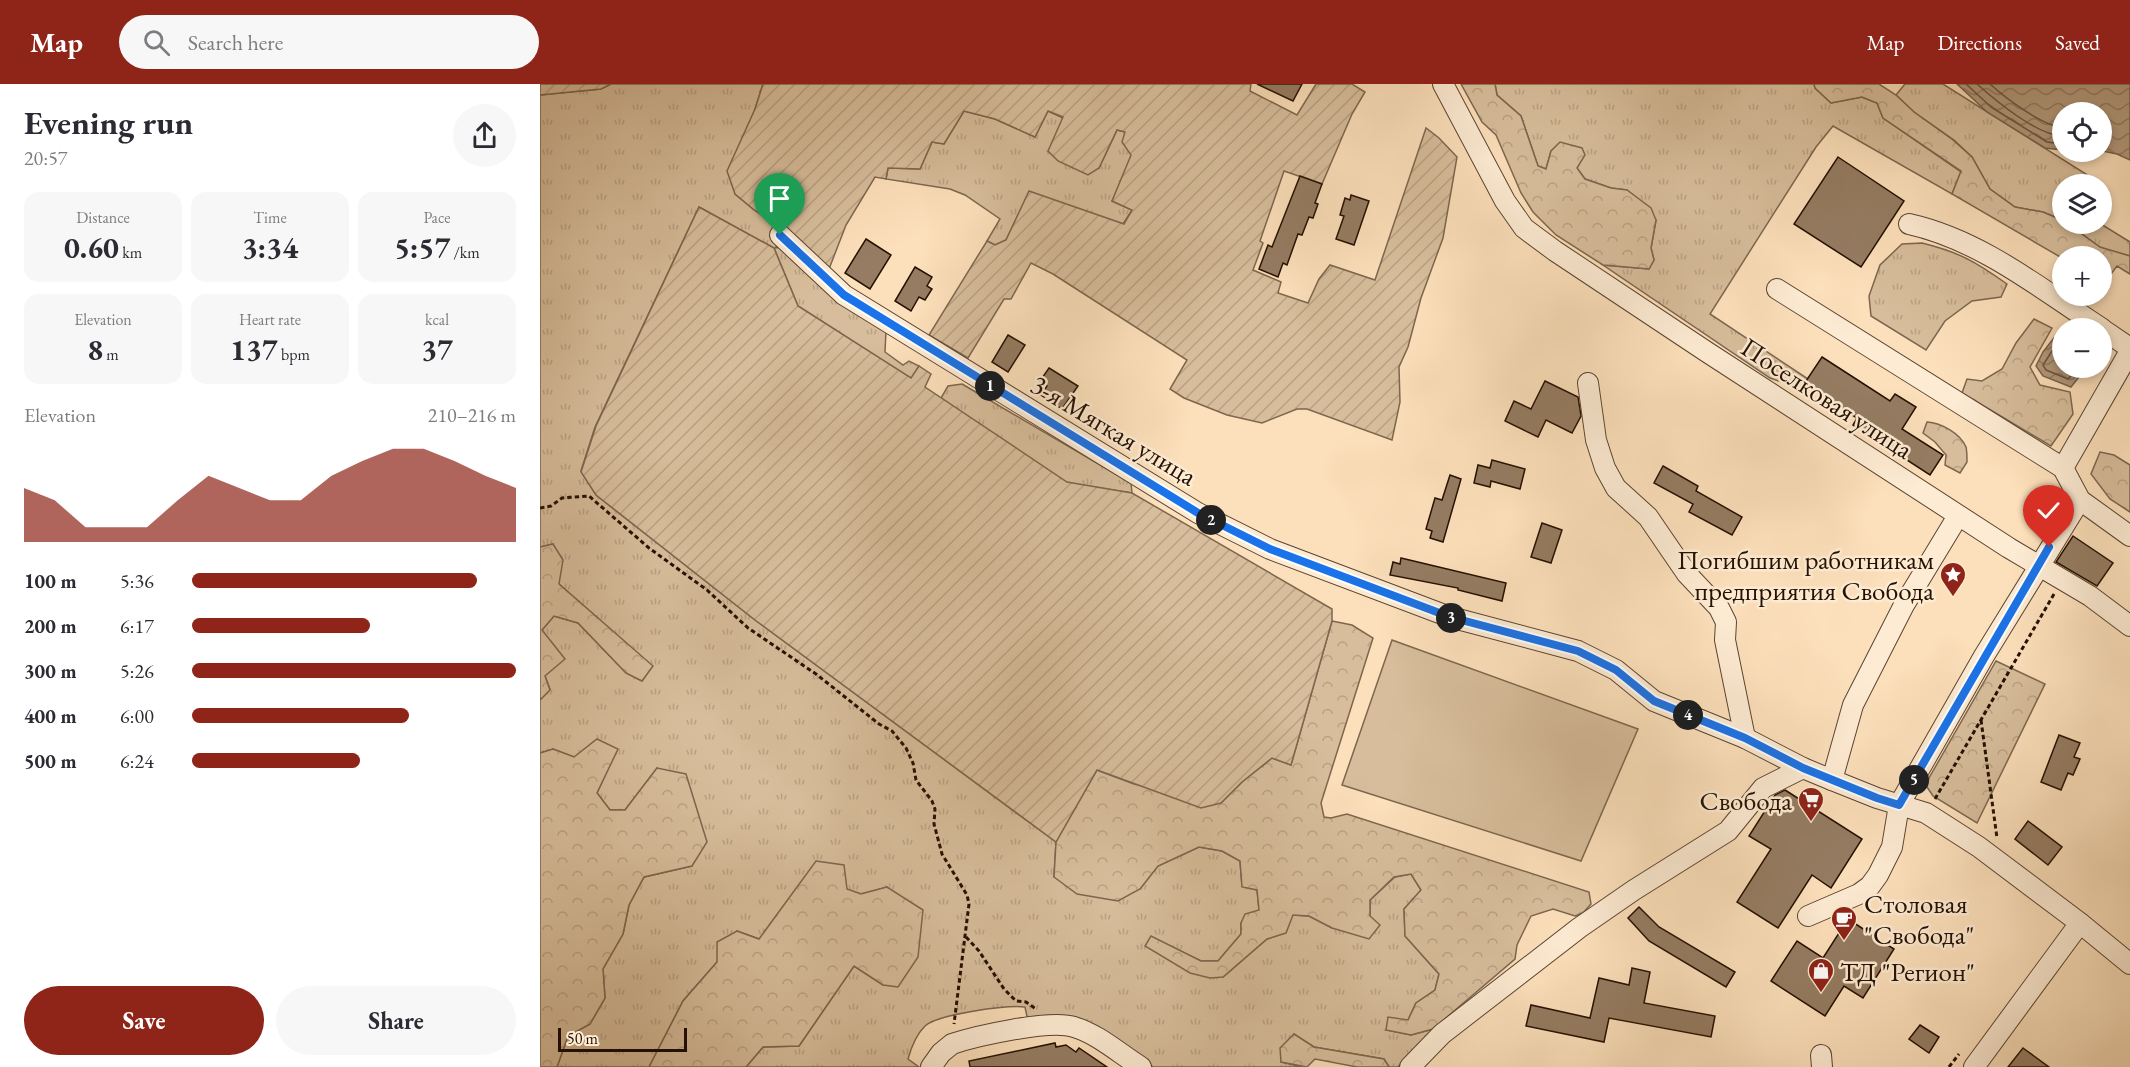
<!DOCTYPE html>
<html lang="en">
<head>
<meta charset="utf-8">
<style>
	:root { --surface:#fff; --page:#f7f7f7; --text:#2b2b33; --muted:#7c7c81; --accent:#8f2418 }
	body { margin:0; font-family:"EB Garamond",serif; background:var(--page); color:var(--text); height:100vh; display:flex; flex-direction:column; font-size:22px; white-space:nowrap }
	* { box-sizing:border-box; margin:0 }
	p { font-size:20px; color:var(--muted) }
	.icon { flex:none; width:33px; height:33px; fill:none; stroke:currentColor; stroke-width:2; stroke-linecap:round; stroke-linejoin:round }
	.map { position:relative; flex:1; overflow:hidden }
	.details { display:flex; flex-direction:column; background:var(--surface); width:540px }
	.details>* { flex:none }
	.controls { position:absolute; left:1512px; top:18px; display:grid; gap:12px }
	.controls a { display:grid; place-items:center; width:60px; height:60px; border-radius:50%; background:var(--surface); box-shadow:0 3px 9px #0003; font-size:30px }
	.scale { position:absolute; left:18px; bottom:15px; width:129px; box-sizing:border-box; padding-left:6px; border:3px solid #251001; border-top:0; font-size:16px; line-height:21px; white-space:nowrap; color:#251001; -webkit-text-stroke:4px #fdebd3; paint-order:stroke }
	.pin { position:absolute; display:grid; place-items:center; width:51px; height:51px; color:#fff; margin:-62px -26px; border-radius:50% 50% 50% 0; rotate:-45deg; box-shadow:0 0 6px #0007 }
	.pin .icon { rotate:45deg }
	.km { position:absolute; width:30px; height:30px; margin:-15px; border-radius:50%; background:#222; color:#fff; font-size:16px; line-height:30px; text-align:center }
	.round { display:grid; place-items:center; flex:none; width:63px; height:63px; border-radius:32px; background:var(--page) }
	.headline { display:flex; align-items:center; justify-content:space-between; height:102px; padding:0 24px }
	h1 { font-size:33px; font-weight:700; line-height:45px }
	.stats { display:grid; grid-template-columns:repeat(3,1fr); gap:9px; height:102px; padding:6px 24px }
	.stats div { display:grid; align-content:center; border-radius:15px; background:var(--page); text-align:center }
	.stats b { font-size:30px; font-weight:700 }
	.stats small { font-size:16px; font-weight:400 }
	.stats p { font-size:16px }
	.chart { height:168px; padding:12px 24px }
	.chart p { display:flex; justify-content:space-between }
	.chart svg { width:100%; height:108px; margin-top:6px; fill:var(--accent); opacity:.7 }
	.primary-button { display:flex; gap:12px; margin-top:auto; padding:12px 24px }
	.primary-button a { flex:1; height:69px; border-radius:36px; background:var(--accent); color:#fff; font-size:24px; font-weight:700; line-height:69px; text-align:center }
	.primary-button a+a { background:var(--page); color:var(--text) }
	ul { padding:0 24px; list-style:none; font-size:20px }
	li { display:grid; grid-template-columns:96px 72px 1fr; align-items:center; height:45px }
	li i { height:15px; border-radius:8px; background:var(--accent) }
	header { display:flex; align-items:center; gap:36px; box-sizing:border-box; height:84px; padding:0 30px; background:var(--accent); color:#fff }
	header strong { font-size:28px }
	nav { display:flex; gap:33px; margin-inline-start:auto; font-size:21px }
	.search { width:420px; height:54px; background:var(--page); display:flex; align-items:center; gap:15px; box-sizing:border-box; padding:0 21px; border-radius:33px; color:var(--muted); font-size:22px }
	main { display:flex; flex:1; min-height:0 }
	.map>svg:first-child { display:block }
	.grass { fill:url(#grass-tufts); stroke:#7e664e; stroke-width:1.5 }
	.forest { fill:url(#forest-crowns); stroke:#7e664e; stroke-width:1.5 }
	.garden { fill:url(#garden-furrows); stroke:#7e664e; stroke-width:1.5 }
	.pitch { fill:#d7bd9b; stroke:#7e664e; stroke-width:1.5 }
	.water { fill:url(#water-waves); stroke:#7a624b; stroke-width:1.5 }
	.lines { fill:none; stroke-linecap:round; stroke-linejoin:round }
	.shore { stroke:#6c543e; stroke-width:1.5 }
	.building { fill:#957c62; stroke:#251001; stroke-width:1.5 }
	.minor-casing { stroke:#5b4430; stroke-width:22 }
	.path { stroke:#251001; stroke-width:3; stroke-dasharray:4.5 3; stroke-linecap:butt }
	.minor { stroke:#fdebd3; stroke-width:20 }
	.route-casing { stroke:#fff; stroke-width:12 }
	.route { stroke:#1a73e8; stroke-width:8 }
	.labels { text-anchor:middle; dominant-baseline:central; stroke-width:5; stroke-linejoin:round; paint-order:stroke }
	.street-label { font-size:27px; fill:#251001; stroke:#fdebd3 }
	.poi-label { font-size:27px; fill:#251001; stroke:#fdebd3; text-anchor:end }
</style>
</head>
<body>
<header>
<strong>Map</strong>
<div class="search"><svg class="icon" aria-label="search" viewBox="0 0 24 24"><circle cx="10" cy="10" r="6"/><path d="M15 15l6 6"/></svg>Search here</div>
<nav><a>Map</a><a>Directions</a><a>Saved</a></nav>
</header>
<main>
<section class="details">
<div class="headline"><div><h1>Evening run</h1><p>20:57</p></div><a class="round"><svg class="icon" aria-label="share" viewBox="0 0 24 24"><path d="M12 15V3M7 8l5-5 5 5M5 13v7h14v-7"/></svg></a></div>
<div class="stats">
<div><p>Distance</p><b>0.60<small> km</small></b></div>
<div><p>Time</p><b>3:34</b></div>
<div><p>Pace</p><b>5:57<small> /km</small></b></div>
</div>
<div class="stats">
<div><p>Elevation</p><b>8<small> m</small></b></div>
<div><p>Heart rate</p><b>137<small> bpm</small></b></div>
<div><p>kcal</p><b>37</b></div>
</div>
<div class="chart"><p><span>Elevation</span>210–216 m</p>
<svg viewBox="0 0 160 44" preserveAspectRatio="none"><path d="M0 44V22L10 27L20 38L30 38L40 38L50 27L60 17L70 22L80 27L90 27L100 17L110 11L120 6L130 6L140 11L150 17L160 22V44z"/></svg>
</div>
<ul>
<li><b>100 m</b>5:36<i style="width:88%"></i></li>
<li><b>200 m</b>6:17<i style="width:55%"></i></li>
<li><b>300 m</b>5:26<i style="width:100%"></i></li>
<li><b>400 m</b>6:00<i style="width:67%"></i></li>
<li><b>500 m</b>6:24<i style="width:52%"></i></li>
</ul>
<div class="primary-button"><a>Save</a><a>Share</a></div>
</section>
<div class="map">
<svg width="1590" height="983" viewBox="0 0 1590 983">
	<defs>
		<pattern id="grass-tufts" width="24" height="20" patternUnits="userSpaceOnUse" patternTransform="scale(1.5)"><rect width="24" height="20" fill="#d7bd9b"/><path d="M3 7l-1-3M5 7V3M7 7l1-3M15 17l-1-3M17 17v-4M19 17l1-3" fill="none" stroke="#b8a184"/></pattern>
		<pattern id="forest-crowns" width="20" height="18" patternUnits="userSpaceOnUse" patternTransform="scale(1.5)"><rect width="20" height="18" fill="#d7bd9b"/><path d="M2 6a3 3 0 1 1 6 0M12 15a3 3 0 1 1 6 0" fill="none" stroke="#b8a184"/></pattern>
		<pattern id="garden-furrows" width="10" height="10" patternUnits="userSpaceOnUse" patternTransform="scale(1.5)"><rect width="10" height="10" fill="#d7bd9b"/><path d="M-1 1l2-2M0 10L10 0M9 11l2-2" fill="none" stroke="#b8a184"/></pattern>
		<pattern id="water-waves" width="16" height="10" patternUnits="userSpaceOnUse" patternTransform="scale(1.5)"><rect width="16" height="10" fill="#b3997c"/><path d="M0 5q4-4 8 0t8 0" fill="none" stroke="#917b63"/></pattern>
	</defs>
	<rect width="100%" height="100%" fill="#fce0bb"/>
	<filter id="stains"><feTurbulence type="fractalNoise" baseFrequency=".00333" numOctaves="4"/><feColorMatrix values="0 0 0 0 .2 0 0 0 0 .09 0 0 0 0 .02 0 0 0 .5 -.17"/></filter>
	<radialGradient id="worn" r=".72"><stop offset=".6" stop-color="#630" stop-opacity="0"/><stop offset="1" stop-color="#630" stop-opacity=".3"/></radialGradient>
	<!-- grass -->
	<g class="grass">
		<path d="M71 0H223L215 25 195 110 213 125 249 149 235 164 242 163 346 247 345 268 363 281 369 277 379 282 371 295 258 222 234 164 159 123 55 343 41 387 56 411 215 536 516 758 514 793 600 805 618 782 659 763 682 767 700 777 702 802 717 806 719 826 701 839V850L678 877H661L611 853 683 893 727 855 746 849 752 831 769 832 792 844 830 832V816L855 793 871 790 881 806 864 825 865 852 899 890 895 906 876 919 868 936 846 946 871 951 893 945 858 983H849L844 975 774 963 754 950 741 978 762 983H613L549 942 488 937 485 923C467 921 398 930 385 942 376 951 371 964 368 975L379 983H206L223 963 259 962 314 882 343 901 347 803 321 810 306 805 219 855 197 847 177 878 143 917 109 983H17L28 952 50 940 65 914 63 885 83 850 89 821 104 793 152 782 117 684 85 726H70L57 709 77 665 34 673 13 665 0 669V616L10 605 5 592 2 546 14 532 38 539 86 589 102 597 112 582 19 500 13 460 0 463V11L61 5Z"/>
		<path d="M955 0H1274L1275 4 1291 19 1322 13 1337 19 1343 34 1421 88 1412 110 1293 42 1276 63 1170 230 1268 295 1264 300 1253 302 1230 294 1063 181 1109 185 1114 176 1111 164 1116 136 1087 106 1071 104 1045 95 1037 84 1044 71 1011 67 1006 85 998 82 981 32 957 11Z"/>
		<path d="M1365 0H1403L1557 97 1555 100H1522V136L1503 128 1475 123 1450 105 1432 73 1414 56 1374 28 1356 11Z"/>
		<path d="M424 27 455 35 495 53 508 27 523 34 559 84 577 46 585 48 592 71 572 117 592 126 583 140 489 108 466 156 455 161 447 157 460 135 425 111 410 105 346 95 348 84 380 85 392 58 404 60Z"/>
		<path d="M1528 140H1561L1590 158V172L1561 164Z"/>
		<path d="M1382 159C1419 168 1436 178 1467 200L1461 213 1432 217 1405 237 1386 266 1331 232 1329 212 1340 181 1362 160Z"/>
		<path d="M422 300 591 399 592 409 527 399 401 314 408 302Z"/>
	</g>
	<!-- forest -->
	<g class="forest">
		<path d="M921 0H955L957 11 981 32 998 82 1006 85 1011 67 1020 58 1042 64 1045 71 1037 84 1045 95 1071 104 1087 106 1111 124 1116 136 1111 164 1114 176 1109 185 1063 181 1016 151 993 128 981 109 956 51 942 38Z"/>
		<path d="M1274 0H1339L1356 11 1374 28 1413 56 1432 73 1450 105 1475 123 1503 128 1522 136V140H1528L1560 163 1590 172V190L1577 182 1568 194 1562 193V172L1522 174 1412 110 1421 87 1343 34 1337 19 1322 13 1291 19 1275 4Z"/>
		<path d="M1494 235 1512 244 1490 283 1500 301 1530 308 1533 330 1511 362 1422 309 1427 295 1442 297 1462 285 1476 259Z"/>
		<path d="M1387 338C1401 339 1420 349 1426 363 1427 367 1427 373 1427 378L1420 389 1405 381 1406 371 1395 358 1383 349Z"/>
		<path d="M1560 368 1574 371 1590 381V428L1570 415 1551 390Z"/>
		<path d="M13 460 23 476 19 500 113 582 102 597 86 589 38 539 14 532 2 546 25 575 5 592 10 606 0 616V463Z"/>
		<path d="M792 537 812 541 833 554 781 719 784 733 791 734 807 730 1049 808 1051 820 1043 829 1035 832 1013 825 991 832 977 861 975 875 893 945 871 951 846 946 848 933 868 936 876 919 895 906 899 890 865 852 864 825 881 806 871 790 854 793 830 816V832L840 841 829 855 792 844 769 832 753 831 746 849 727 855 683 893 670 894 650 889 605 862 611 852 661 877H678L701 850V839L705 830 719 826 717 806 702 803 700 777 682 767 659 763 618 782 600 805 578 817 537 810 514 793 516 758 557 686 594 700 681 719 702 698 732 674 751 681Z"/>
		<path d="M1456 577 1505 600 1437 739 1393 712 1387 703 1389 694Z"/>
		<path d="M57 655 78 665 57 709 70 726H85L117 684 146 690 167 758 152 782 104 793 89 821 83 850 63 885 65 914 50 940 28 952 17 983H0V669L13 665 34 673Z"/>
		<path d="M276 777 304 781 307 805 321 810 347 803 383 826 378 873 358 903 343 901 314 882 259 962 223 963 206 983H109L143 917 177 878V858L197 847 219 855Z"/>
		<path d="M754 950 774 963 844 975 849 983H817L775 975 767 983 741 978 740 964Z"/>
	</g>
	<!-- garden -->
	<g class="garden">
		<path d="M0 0H71L61 5 0 11Z"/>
		<path d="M223 0H711L710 7 757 31 776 0H812L825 8 812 30 782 100 744 87 720 157 723 159 713 186 741 198 738 209 768 219 779 195 790 181 835 196 886 44 899 54 917 73 903 154 881 214 868 263 859 283 860 318 852 356 767 325H757L722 339 687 331 644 314 630 305 647 276 513 190 491 179 471 215H464L428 274 389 251 447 157 455 161 466 156 489 107 584 140 592 126 572 117 591 71 582 58 585 48 577 46 559 84 548 91 518 77 508 67 523 33 508 27 495 53 455 35 424 27 404 60 392 58 380 85 348 84 346 95 335 93 306 141 289 185 249 149 213 125 195 110 187 87 215 25Z"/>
		<path d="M159 123 234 164 258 222 371 294 379 282 391 290 385 303 527 398 592 409 792 525V537L751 681 732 674 702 698 681 719 661 724 557 686 516 758 215 536 56 411 41 388 56 342Z"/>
	</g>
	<!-- pitch -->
	<path class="pitch" d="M852 556 1098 645 1041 777 802 701Z"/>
	<!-- water -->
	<g class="water">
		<path d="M1417 0H1590V76L1577 70 1562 67V28H1522V66L1505 64 1447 28Z"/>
		<path d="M1514 254 1522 262V284H1546L1531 303 1503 292 1496 282 1503 268Z"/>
	</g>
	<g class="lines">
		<!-- shore -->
		<g class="shore">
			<path d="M1426 0 1451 23 1507 58 1522 60"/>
			<path d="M1437 0C1456 17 1497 51 1522 52"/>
			<path d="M1450 0C1464 13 1504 43 1522 43"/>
			<path d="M1522 266 1514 264 1503 281 1506 286 1528 295 1538 284"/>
		</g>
	</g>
	<!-- building -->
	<g class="building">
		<path d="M717 0H762L753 17Z"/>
		<path d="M1298 73 1364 117 1321 183 1254 140Z"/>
		<path d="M760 92 782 100 775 119 778 120 773 134 769 133 762 151 758 150 747 181 743 179 738 193 719 185 728 161 732 163Z"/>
		<path d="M811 111 829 117 814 161 796 155 804 132 800 131 805 114 810 116Z"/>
		<path d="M326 155 351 171 330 205 305 189Z"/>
		<path d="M375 183 392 193 387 202 392 205 385 216 379 213 371 227 355 217Z"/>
		<path d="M468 251 485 261 468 288 452 278Z"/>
		<path d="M1282 273 1350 317 1355 310 1376 323 1362 345 1403 371 1390 391 1313 341 1317 334 1264 300Z"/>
		<path d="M509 284 538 302 522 325 501 311 507 302 500 297Z"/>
		<path d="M1005 297 1038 313 1041 332 1032 349 1006 336 998 353 965 337 974 317 991 325Z"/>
		<path d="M952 376 985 385 980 405 951 397 950 403 934 399 938 381 950 384Z"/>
		<path d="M1123 382 1158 402 1156 407 1202 433 1192 451 1149 428 1153 420 1114 399Z"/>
		<path d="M910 391 921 395 903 458 890 454 892 447 886 445 895 414 902 416Z"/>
		<path d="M1002 439 1022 446 1011 479 991 473Z"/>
		<path d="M1533 452 1573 479 1557 502 1516 478Z"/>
		<path d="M861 474 966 499 962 517 918 506V504L850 491 853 478 860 480Z"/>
		<path d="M1519 651 1540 659 1534 673 1540 675 1533 691 1528 689 1521 706 1501 698Z"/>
		<path d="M1245 706 1322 755 1291 804 1272 791 1238 844 1197 818 1231 765 1209 752 1235 711Z"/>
		<path d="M1488 737 1522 763 1508 781 1475 755Z"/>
		<path d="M1099 823 1119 843 1195 888 1186 903 1109 857 1088 834Z"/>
		<path d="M1308 835 1354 865 1323 914 1304 902 1285 932 1231 897 1257 857 1283 874Z"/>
		<path d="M1092 884 1110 888 1104 919 1175 932 1171 953 1069 934 1064 958 986 942 991 921 1050 934 1059 894 1089 901Z"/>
		<path d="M1380 941 1399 953 1389 969 1369 955Z"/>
		<path d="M515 959 516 963 526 961 536 968 539 964 567 983H430L429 977Z"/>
		<path d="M1483 964 1509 983H1468Z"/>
	</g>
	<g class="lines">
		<defs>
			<g id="minor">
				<path d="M903 0 965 117 984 144 1015 167 1167 268 1469 464 1550 512 1590 542"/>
				<path d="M1369 140C1441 156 1501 205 1561 244"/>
				<path d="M240 151 304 211 658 429 730 465 910 533 1038 567 1076 586 1114 617 1205 654 1263 684 1292 696 1337 714 1386 729 1439 763 1540 839 1590 880"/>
				<path d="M1237 205 1523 384 1540 416 1590 452"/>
				<path d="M1562 245 1590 264"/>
				<path d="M1048 299 1056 356 1065 384 1076 404 1108 433 1147 490 1179 524 1186 538 1185 556 1205 654"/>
				<path d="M1523 384 1590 267"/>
				<path d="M1292 696 1313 621 1364 521 1418 432"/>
				<path d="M1268 832 1319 810 1330 802 1338 791 1352 763 1359 721 1444 572 1540 416"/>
				<path d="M1281 971 1282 983"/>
				<path d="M391 983 401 969 412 960C436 952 511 935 534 943 558 950 580 970 601 983"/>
				<path d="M870 983 902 950 1039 844 1094 806 1188 747 1223 704 1263 684"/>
				<path d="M1434 983 1540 839"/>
			</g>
		</defs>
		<!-- minor casing -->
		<use href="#minor" class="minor-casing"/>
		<!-- path -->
		<g class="path">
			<path d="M0 424 11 422 22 414 49 412 109 464 167 506 208 544 276 590 339 640 352 647 366 664 373 679 376 696 392 717 395 725 394 740 402 770 427 811 429 820 414 940"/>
			<path d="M1441 636 1457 754"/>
			<path d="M1395 715 1514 510"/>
			<path d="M426 853 439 867 464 905 476 917 486 918 496 925"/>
			<path d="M1409 983 1419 970"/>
		</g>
		<!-- minor -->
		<use href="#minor" class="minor"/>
	</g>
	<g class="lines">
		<defs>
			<path id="route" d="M240 151 304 211 658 429 730 465 910 533 1038 567 1076 586 1114 617 1205 654 1263 684 1337 714 1359 721 1509 463"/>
		</defs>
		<!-- route casing -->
		<use href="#route" class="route-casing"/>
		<!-- route -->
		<use href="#route" class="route"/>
	</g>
	<!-- icons -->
	<defs>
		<symbol id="sight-pin" viewBox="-11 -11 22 30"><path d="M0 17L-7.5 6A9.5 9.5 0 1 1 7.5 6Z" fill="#8f2418" stroke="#fdebd3"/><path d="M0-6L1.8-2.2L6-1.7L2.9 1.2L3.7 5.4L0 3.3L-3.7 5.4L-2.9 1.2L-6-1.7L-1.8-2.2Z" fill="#fff"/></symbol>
		<symbol id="supermarket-pin" viewBox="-11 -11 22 30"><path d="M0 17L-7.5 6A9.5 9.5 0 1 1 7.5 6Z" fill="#8f2418" stroke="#fdebd3"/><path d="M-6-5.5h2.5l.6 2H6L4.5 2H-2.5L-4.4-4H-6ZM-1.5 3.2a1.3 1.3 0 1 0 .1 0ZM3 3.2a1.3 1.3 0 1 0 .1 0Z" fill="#fff"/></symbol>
		<symbol id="cafe-pin" viewBox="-11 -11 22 30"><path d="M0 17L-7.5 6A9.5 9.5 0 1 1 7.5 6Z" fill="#8f2418" stroke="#fdebd3"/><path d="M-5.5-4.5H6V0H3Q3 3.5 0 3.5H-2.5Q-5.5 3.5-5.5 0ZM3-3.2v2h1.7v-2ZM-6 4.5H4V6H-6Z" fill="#fff"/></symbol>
		<symbol id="shop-pin" viewBox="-11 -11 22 30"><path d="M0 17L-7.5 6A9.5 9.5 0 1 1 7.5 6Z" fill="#8f2418" stroke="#fdebd3"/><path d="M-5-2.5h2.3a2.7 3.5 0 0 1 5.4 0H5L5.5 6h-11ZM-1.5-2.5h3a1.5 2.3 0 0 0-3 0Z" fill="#fff"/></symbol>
	</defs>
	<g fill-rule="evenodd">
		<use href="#sight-pin" x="1398" y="476" width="30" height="40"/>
		<use href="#supermarket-pin" x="1256" y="701" width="30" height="40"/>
		<use href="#cafe-pin" x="1289" y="820" width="30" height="40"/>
		<use href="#shop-pin" x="1266" y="872" width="30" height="40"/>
	</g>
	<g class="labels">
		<!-- street labels -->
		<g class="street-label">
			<text transform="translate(1287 314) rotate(33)">Поселковая улица</text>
			<text transform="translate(574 346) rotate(31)">3-я Мягкая улица</text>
		</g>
		<!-- poi labels -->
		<g class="poi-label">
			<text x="1394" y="475">Погибшим работникам<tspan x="1394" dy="31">предприятия Свобода</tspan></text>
			<text x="1252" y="716">Свобода</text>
			<text x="1324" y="819" text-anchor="start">Столовая<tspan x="1324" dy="31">"Свобода"</tspan></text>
			<text x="1300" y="887" text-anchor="start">ТД "Регион"</text>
		</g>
	</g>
	<rect width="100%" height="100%" filter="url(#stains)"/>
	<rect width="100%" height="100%" fill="url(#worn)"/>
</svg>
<div class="controls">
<a><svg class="icon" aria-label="locate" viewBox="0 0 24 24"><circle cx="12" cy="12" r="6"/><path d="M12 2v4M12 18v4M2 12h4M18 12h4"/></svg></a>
<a><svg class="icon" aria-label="layers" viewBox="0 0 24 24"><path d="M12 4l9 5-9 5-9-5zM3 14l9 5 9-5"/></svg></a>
<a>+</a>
<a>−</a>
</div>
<div class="scale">50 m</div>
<div class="pin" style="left:240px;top:151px;background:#1e9e55"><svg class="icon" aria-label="arrive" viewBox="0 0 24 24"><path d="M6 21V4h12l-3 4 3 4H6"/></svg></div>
<div class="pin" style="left:1509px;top:463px;background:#d93025"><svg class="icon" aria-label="check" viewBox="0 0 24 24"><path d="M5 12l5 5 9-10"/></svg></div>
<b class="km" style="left:450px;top:302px">1</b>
<b class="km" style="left:671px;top:436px">2</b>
<b class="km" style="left:911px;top:534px">3</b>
<b class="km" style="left:1148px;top:631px">4</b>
<b class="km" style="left:1374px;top:696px">5</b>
</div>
</main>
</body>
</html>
